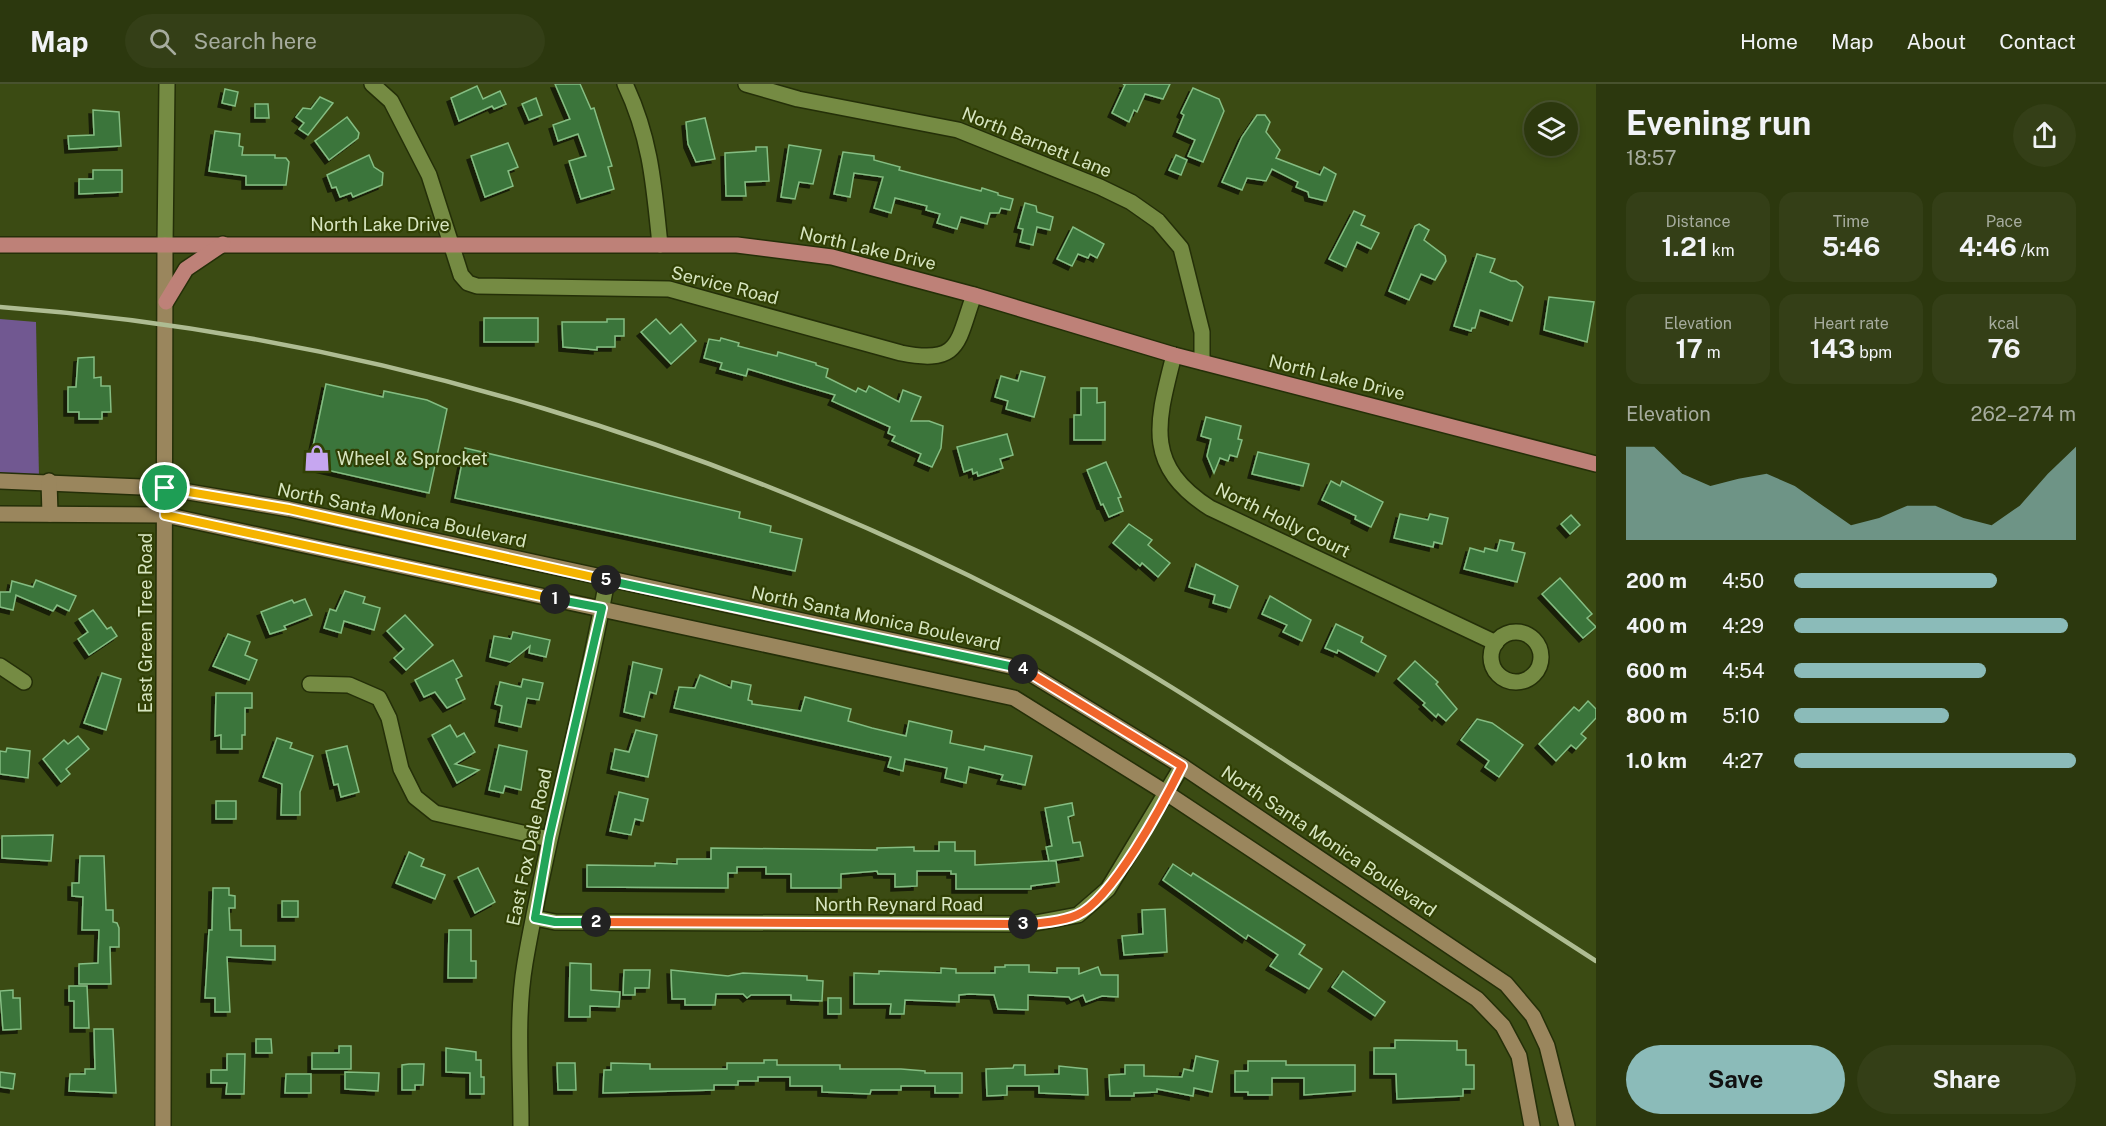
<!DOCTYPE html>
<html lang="en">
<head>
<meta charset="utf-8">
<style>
	:root { --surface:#2c380e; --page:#343f17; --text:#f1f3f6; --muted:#a6ac9e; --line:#48522e; --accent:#8bbbb9 }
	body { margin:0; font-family:"Public Sans",sans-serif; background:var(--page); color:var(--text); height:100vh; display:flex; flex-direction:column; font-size:22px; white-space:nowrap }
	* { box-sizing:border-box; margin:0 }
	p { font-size:20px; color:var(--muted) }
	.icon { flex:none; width:33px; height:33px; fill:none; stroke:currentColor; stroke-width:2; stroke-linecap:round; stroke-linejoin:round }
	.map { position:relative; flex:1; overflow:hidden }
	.drawer { display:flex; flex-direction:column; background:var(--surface); width:510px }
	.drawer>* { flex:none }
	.fabs { position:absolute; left:1524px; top:18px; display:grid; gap:12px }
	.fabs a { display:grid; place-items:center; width:54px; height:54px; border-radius:50%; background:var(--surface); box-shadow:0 3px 9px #0003,0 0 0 2px var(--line); font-size:30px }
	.pin { position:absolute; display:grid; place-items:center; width:51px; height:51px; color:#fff; margin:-26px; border:3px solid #fff; border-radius:50%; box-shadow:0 2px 6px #0007 }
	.km { position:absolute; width:30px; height:30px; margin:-15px; border-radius:50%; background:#222; color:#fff; font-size:16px; line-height:30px; text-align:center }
	.round { display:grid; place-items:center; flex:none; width:63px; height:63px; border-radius:32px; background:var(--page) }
	.headline { display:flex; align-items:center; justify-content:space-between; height:102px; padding:0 30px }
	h1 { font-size:33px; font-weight:700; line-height:45px }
	.metrics { display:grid; grid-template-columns:repeat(3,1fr); gap:9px; height:102px; padding:6px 30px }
	.metrics div { display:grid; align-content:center; border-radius:15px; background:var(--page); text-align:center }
	.metrics b { font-size:26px; font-weight:700 }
	.metrics small { font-size:16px; font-weight:400 }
	.metrics p { font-size:16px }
	.chart { height:168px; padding:12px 30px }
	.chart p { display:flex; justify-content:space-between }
	.chart svg { width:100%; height:108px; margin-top:6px; fill:var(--accent); opacity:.7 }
	.button { display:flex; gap:12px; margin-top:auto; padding:12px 30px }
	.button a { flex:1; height:69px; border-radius:36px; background:var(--accent); color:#111; font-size:24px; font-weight:700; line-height:69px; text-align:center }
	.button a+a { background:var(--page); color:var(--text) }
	ul { padding:0 30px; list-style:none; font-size:20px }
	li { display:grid; grid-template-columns:96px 72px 1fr; align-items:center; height:45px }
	li i { height:15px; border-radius:8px; background:var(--accent) }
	header { display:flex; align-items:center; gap:36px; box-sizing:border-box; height:84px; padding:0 30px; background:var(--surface); border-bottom:2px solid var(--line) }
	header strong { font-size:28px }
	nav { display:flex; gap:33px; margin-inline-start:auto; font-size:21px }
	.search { width:420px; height:54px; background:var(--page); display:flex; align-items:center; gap:15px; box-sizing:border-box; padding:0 21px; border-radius:33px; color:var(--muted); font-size:22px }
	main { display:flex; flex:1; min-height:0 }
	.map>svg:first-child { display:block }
	.green { fill:#715891 }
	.building { fill:#3a743a; stroke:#84bd82; stroke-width:1.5; filter:url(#shadow) }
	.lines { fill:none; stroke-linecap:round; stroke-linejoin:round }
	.street-casing { stroke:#242f08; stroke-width:18 }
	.secondary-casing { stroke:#242f08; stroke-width:18 }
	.primary-casing { stroke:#242f08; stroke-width:18 }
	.street { stroke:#758b43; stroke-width:15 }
	.secondary { stroke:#9a865d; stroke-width:15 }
	.primary { stroke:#be8178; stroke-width:15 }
	.rail { stroke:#aebc92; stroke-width:4.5 }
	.split-1-casing { stroke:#fff; stroke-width:12 }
	.split-2-casing { stroke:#fff; stroke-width:12 }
	.split-3-casing { stroke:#fff; stroke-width:12 }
	.split-4-casing { stroke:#fff; stroke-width:12 }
	.split-5-casing { stroke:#fff; stroke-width:12 }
	.split-6-casing { stroke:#fff; stroke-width:12 }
	.split-1 { stroke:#f5b400; stroke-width:8 }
	.split-2 { stroke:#22a559; stroke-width:8 }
	.split-3 { stroke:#f0652b; stroke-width:8 }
	.split-4 { stroke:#f0652b; stroke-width:8 }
	.split-5 { stroke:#22a559; stroke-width:8 }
	.split-6 { stroke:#f5b400; stroke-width:8 }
	.labels { text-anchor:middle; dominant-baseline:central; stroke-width:4.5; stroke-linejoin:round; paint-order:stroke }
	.street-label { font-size:18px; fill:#d7e5c0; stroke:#314005 }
	.poi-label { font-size:18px; fill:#d7e5c0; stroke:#314005; text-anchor:start }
</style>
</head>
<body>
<header>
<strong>Map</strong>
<div class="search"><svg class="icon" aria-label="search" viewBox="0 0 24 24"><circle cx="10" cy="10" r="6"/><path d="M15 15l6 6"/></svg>Search here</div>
<nav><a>Home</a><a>Map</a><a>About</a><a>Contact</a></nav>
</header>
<main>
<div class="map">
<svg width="1596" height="1042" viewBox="0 0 1596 1042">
	<defs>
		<filter id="shadow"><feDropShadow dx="-4" dy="4" stdDeviation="0" flood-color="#0009"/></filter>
	</defs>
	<rect width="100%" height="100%" fill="#3b4b13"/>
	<!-- green -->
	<path class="green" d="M0 235 36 238 39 394 0 393Z"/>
	<!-- building -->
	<g class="building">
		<path d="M555 0H580L591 25 594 24 612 82 608 83 614 105 581 115 569 77 586 72 578 50 558 57 553 41 570 35Z"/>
		<path d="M1123 0H1170L1163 15 1145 10 1137 28 1134 26 1129 38 1112 29 1125 1Z"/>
		<path d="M477 2 483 15 500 7 506 20 494 25 492 22 459 37 451 14Z"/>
		<path d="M1193 4 1219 15 1224 27 1203 78 1188 72 1195 56 1177 48 1184 31 1181 29Z"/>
		<path d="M225 5 238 8 235 22 222 19Z"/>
		<path d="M320 13 333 19 308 51 299 45 304 39 296 33 303 24 311 25Z"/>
		<path d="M536 14 542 31 529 36 522 20Z"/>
		<path d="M255 20H268L269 34H255Z"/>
		<path d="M93 26 119 28 121 62 69 65 68 52 94 51Z"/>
		<path d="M1257 31H1265L1270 38 1266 48 1280 66 1276 74 1320 91 1324 83 1336 90 1326 117 1309 113 1308 108 1296 103 1298 98 1272 85 1266 97 1247 94 1242 106 1222 98 1242 53Z"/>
		<path d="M347 33 359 49 358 54 329 76 315 57Z"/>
		<path d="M705 34 715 75 696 78 688 60 686 38Z"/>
		<path d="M215 47 240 50 239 62 243 63 242 71H275V74H286L289 78 286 101H246V92L209 87Z"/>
		<path d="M508 59 518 83 508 87 513 102 485 113 471 72Z"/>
		<path d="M789 61 821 66 813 100 799 98 795 115 781 113Z"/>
		<path d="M756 63H767L769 97 745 98 746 112H726L725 69 756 67Z"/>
		<path d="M843 68 874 72V76L900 83 899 86 981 107 982 104 998 109V111L1013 115 1010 126 1001 124 999 129H990L987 140 961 133 957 145 937 139 940 130 926 126 927 122 895 114 891 129 874 124 883 93 854 89 850 113 834 110Z"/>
		<path d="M369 71 374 83 383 89 382 101 353 113 351 109 340 113 336 103 332 104 327 91Z"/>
		<path d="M1176 71 1187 76 1181 91 1169 86Z"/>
		<path d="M93 86H122V108L79 110V95H93Z"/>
		<path d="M1025 119 1036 122 1037 128 1053 133 1050 146 1037 143 1033 161 1020 158 1023 145 1018 144Z"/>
		<path d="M1354 127 1365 132 1361 141 1379 149 1371 165 1357 158 1346 183 1329 175Z"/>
		<path d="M1419 140 1429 146 1424 156 1445 172 1446 177 1435 196 1421 190 1409 216 1389 207 1415 142Z"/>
		<path d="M1073 143 1104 160 1097 174 1090 170 1088 174 1078 170 1072 182 1057 175Z"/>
		<path d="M1477 170 1495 175 1490 188 1511 197H1516L1523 203 1512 237 1480 226 1475 244H1472L1471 247 1454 242Z"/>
		<path d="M1549 213 1594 218 1587 258 1544 246Z"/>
		<rect x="484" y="234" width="54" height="24"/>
		<path d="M607 235H624V252H615V263H597V266L563 263 562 238H607Z"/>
		<path d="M656 235 670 250 681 240 696 257 671 280 641 248Z"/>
		<path d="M721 254 739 259 738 262 777 272 778 268 816 279V281L828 285 826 293 856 308 858 304 866 308 869 302 899 318 903 306 921 313 911 337H929L943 342 941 364 932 383 918 377 921 370 892 357 895 352 888 349 890 343 832 317 835 311 748 285 746 292 720 285 722 279 704 274 709 255 720 257Z"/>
		<path d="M94 273V294L101 293V302H110L111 328H102V335H79V328H68V303H76L78 274Z"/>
		<path d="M1021 287 1045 293 1034 333 1006 325 1008 317 995 313 1001 292 1018 297Z"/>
		<path d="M326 300 383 313 384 307 427 316 447 325 429 409 309 382Z"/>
		<path d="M1081 304H1097V319L1105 318V356H1074V331H1081Z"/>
		<path d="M1206 333 1241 342 1238 355 1242 356 1237 373 1230 371 1228 377 1220 374 1214 389 1207 372 1211 355 1201 352Z"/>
		<path d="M1007 350 1013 371 1000 375 1003 384 978 392 977 388 973 390 972 385 964 388 957 363Z"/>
		<path d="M465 364 740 428 739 434 771 442 770 448 802 455 795 487 455 414Z"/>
		<path d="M1258 368 1309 380 1303 402 1252 390Z"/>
		<path d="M1106 378 1121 413 1118 414 1123 427 1109 433 1103 420 1101 421 1087 386Z"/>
		<path d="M1331 397 1340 402 1342 397 1383 418 1371 443 1355 435 1356 432 1322 416Z"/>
		<path d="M1400 430 1428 436 1430 430 1448 434 1442 460 1434 458 1433 463 1394 454Z"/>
		<path d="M1571 431 1580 441 1570 450 1561 440Z"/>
		<path d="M1129 440 1152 456 1148 461 1170 479 1158 493 1142 479 1140 482 1113 459Z"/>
		<path d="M1500 456 1514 459 1512 466 1525 469 1517 498 1464 485 1470 464 1484 468 1485 464 1497 467Z"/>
		<path d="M1196 480 1238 502 1230 524 1213 519 1215 511 1189 503Z"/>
		<path d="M1560 494 1592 530 1587 534 1596 543 1583 554 1542 510Z"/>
		<path d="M36 496 76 512 69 527 57 521 53 527 16 511 13 526 0 523V508H10L12 497 33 503Z"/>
		<path d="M345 507 365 513 363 519 380 524 374 546 344 537 341 549 324 544 330 525 336 527Z"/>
		<path d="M1270 512 1311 536 1302 557 1283 548 1287 541 1262 530Z"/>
		<path d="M305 515 312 531 284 542 286 545 270 550 261 528 292 516 294 519Z"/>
		<path d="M93 526 107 545 111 543 117 552 89 571 78 555 88 548 79 535Z"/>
		<path d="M405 531 433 561 406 586 394 574 404 565 387 547Z"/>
		<path d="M1336 540 1363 553 1361 558 1386 572 1378 588 1338 566 1337 569 1325 564Z"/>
		<path d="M513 548 550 556 546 573 529 569 530 562 510 578 490 573 494 552 511 555Z"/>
		<path d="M228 550 250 558 245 571 257 576 249 596 213 582Z"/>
		<path d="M453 576 462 592 456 595 465 615 447 624 435 608 424 613 415 596Z"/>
		<path d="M1415 577 1438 598 1436 600 1457 625 1446 637 1438 630 1436 633 1423 621 1425 619 1398 595Z"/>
		<path d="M633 578 662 585 656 610 650 608 644 633 624 628Z"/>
		<path d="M102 589 121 595 106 646 84 639Z"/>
		<path d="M700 591 731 604 732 597 751 601 748 616 752 617V620L801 627 805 613 851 625 848 637 872 644 906 652 909 637 952 647 950 659 984 666 985 662 1032 672 1025 701 1001 696 1003 691 969 683 966 699 945 694 947 684 905 675 903 687 888 683 891 673 674 624 679 603 695 604Z"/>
		<path d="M523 595 543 599 539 616 527 614 521 643 499 638 502 622 495 620 500 598 521 603Z"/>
		<path d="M216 609H252V624H245V651H242V665H221V651L215 652Z"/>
		<path d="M1588 617 1596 625V634L1581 650 1586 654 1576 665 1571 661 1556 677 1539 660 1574 623 1579 627Z"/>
		<path d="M1477 635 1492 639 1523 661 1499 693 1485 683 1489 677 1461 656Z"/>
		<path d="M450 641 457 653 464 649 475 668 455 680 479 686 457 699 432 651Z"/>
		<path d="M636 646 657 651 648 693 611 685 615 665 629 668Z"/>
		<path d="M78 652 89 665 66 685 70 690 61 698 43 675 64 656 68 660Z"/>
		<path d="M277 654 292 659 290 664 313 672 300 708V731H281L282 700 263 693Z"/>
		<path d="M499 661 527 667 521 706 505 702 503 709 489 706Z"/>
		<path d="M347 662 359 708 341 713 338 700 334 701 326 667Z"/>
		<path d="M7 664 30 667 28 694 0 690V667L6 668Z"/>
		<path d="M619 708 648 715 643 737 635 735 631 751 610 747Z"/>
		<rect x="216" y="717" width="20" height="18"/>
		<path d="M1072 719 1074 731 1068 733 1073 759 1080 758 1083 772 1050 777H1056L1059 798 1031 802V805H956V790H951V787H917V802L895 803V790H878L877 787 841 790V804H791V790H766V783H737V789H728V804L587 803V781L655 782V779L677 780V775H711V764L877 766V764L914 763V767H939V758H955V767H975V781L1049 777 1046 763 1052 762 1045 724Z"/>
		<path d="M53 751 51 777 2 774V752Z"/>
		<path d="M409 768 424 775 421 782 445 791 435 815 396 799Z"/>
		<path d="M80 772H104L106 826H113V838L117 839 119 844V863H110L111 900H79V880L98 879 99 846H82L83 813 72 812V799H79Z"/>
		<path d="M1173 780 1191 792 1193 789 1305 861 1299 870 1322 885 1309 905 1270 882 1278 871 1248 851 1246 855 1163 796Z"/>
		<path d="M478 784 495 818 475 829 458 793Z"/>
		<path d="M213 804H229V811L235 812V824H229L230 846H241V862H275V876L227 873 230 928H215V914H205L209 846H212Z"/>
		<rect x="282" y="817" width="16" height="16"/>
		<path d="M1165 825 1167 868 1124 871 1122 852 1143 850 1142 826Z"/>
		<path d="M449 846H471V877H476V894H448Z"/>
		<path d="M570 879 591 880V906L620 908 619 923 590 922V933H569Z"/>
		<path d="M1005 881H1029V888L1057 889V884H1079V890L1098 883 1101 891H1118V913L1102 912 1086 918 1083 911 1071 916 1069 913 1028 911V926L998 925 994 911 969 910 959 911V918L905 916 904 930H890L891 920H854V889L879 890V887L941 889V884L956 885V889H995V883H1005Z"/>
		<path d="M624 886H650L649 904H635V911H623Z"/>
		<path d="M671 886 728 892 743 889 807 892V896L823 897 822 917 791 916V911H751L747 914 743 910H716L715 921H685V915H672Z"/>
		<path d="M1343 887 1385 918 1375 932 1332 903Z"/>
		<path d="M69 902H87L89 944H74V917H69Z"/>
		<path d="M13 906V914H20L21 945 3 946 0 907Z"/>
		<rect x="828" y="914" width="13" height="16"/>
		<path d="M94 945H113L116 1009 69 1007 70 990H85V985H95Z"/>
		<path d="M256 955H271L272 969H256Z"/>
		<path d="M1395 956 1457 957V966H1466V981H1474V1005H1463V1012L1397 1015 1396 990H1374V964H1395Z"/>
		<path d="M339 962H351V985H312V969H339Z"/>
		<path d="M446 964 476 968V976H481V993H484V1010H470V989L446 988Z"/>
		<path d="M227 970H245L244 1010H226L227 999H211V986H227Z"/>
		<path d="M1196 972 1218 977 1212 1008 1194 1004 1193 1012 1157 1005V1008L1134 1009V1012H1110L1109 991 1125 990V981H1144V992L1182 993 1184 985 1193 987Z"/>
		<path d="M764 976H777V981H840V985H901L925 987V989H962V1009H935V1002H901V1006H871L870 1010 822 1008V1002H790V993H758V997H738V1001H714V1006L603 1009 604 986H611V979L650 980V985H727V979H764Z"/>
		<path d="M1248 977H1286V981H1355V1007L1304 1011V994H1272V1011H1248V1008H1235V987H1248Z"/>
		<path d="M557 979H575L576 1006H558Z"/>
		<path d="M409 980H424L423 1001H415V1006H402V981Z"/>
		<path d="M1014 981H1025V991L1059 990V982L1087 985 1088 1011 1039 1009V1002H1007V1011L987 1012 986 985 1013 984Z"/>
		<path d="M0 988 15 990 13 1005 0 1003Z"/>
		<path d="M345 988 379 989 378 1007 345 1005Z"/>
		<path d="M286 990H311V1009H285Z"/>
	</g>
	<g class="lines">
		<defs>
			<g id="street">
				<path d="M372 0 391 17 429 91 461 191 468 199 477 202 669 205 901 269C961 281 957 258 974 211"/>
				<path d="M625 0C651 55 654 102 660 161"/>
				<path d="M746 0 798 15 958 46 1100 103 1131 118 1158 137 1181 164 1202 248V278"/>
				<path d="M165 161 167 0"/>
				<path d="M1174 271C1157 338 1143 381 1210 424L1496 559"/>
				<circle cx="1516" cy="573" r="25"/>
				<path d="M0 582 24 598"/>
				<path d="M310 600 349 601 379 614 389 634 401 685 415 713 435 729 549 755"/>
				<path d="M535 834 555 838 1030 840 1078 831 1108 805 1182 682"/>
				<path d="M521 1042C521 988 516 932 525 879 547 750 584 624 607 496"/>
			</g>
			<g id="secondary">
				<path d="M0 397 165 404 289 425 1023 585 1182 682 1506 900 1533 932 1547 962 1567 1042"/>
				<path d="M49 397 50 430"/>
				<path d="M0 430 165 431 1014 614 1168 710 1477 915 1503 942 1519 972 1532 1042"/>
				<path d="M163 1042 165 161"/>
			</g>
			<g id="primary">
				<path d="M0 161H737L832 173 974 211 1174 271 1596 380"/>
				<path d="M166 218 186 185 223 160"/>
			</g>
		</defs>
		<!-- street casing -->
		<use href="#street" class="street-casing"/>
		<!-- secondary casing -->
		<use href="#secondary" class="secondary-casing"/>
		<!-- primary casing -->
		<use href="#primary" class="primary-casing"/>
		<!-- street -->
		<use href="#street" class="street"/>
		<!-- secondary -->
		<use href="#secondary" class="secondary"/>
		<!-- primary -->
		<use href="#primary" class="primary"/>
		<!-- rail -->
		<path class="rail" d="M0 223C369 250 728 362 1054 535 1142 582 1225 637 1308 691 1404 753 1500 815 1596 877"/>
	</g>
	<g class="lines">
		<defs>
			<path id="split-1" d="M165 404V431L555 515"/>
			<path id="split-2" d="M555 515 602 524 549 754 535 834 555 838H596"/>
			<path id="split-3" d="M596 838 1023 840"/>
			<path id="split-4" d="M1023 840C1038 840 1063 837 1077 831 1112 816 1164 718 1182 682L1023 585"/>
			<path id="split-5" d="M606 496 1023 585"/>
			<path id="split-6" d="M165 404 289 425 606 496"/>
		</defs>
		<!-- split-1 casing -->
		<use href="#split-1" class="split-1-casing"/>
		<!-- split-2 casing -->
		<use href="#split-2" class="split-2-casing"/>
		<!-- split-3 casing -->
		<use href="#split-3" class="split-3-casing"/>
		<!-- split-4 casing -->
		<use href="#split-4" class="split-4-casing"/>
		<!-- split-5 casing -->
		<use href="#split-5" class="split-5-casing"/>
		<!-- split-6 casing -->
		<use href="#split-6" class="split-6-casing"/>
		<!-- split-1 -->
		<use href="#split-1" class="split-1"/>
		<!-- split-2 -->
		<use href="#split-2" class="split-2"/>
		<!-- split-3 -->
		<use href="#split-3" class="split-3"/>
		<!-- split-4 -->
		<use href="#split-4" class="split-4"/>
		<!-- split-5 -->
		<use href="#split-5" class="split-5"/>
		<!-- split-6 -->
		<use href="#split-6" class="split-6"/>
	</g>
	<!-- icons -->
	<defs>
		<symbol id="shop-bare" viewBox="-9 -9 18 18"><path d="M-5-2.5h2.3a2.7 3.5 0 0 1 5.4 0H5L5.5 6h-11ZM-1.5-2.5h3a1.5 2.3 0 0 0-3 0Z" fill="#c6a6f0" stroke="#314005" stroke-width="2.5" paint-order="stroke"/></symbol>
	</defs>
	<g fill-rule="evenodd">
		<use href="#shop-bare" x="298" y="355" width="38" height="38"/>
	</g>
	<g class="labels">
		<!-- street labels -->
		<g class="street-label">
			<text transform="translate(1037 58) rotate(22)">North Barnett Lane</text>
			<text x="380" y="140">North Lake Drive</text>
			<text transform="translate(868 164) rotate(13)">North Lake Drive</text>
			<text transform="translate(725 201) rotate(14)">Service Road</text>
			<text transform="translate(1337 293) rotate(14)">North Lake Drive</text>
			<text transform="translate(402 431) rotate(12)">North Santa Monica Boulevard</text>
			<text transform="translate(1283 436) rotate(26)">North Holly Court</text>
			<text transform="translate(876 534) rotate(12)">North Santa Monica Boulevard</text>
			<text transform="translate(145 539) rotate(-90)">East Green Tree Road</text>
			<text transform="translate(1329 757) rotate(34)">North Santa Monica Boulevard</text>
			<text transform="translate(529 763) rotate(-78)">East Fox Dale Road</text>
			<text x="899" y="820">North Reynard Road</text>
		</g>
		<!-- poi labels -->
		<g class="poi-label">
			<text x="337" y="374">Wheel &amp; Sprocket</text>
		</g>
	</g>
</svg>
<div class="fabs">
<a><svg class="icon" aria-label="layers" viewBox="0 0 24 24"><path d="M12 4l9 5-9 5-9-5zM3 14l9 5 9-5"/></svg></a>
</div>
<div class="pin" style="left:165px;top:404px;background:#1e9e55"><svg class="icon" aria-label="arrive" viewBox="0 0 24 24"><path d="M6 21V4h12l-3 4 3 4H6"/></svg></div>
<b class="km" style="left:555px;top:515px">1</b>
<b class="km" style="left:596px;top:838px">2</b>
<b class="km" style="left:1023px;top:840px">3</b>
<b class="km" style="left:1023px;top:585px">4</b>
<b class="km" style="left:606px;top:496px">5</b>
</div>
<section class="drawer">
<div class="headline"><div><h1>Evening run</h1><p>18:57</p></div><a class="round"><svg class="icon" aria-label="share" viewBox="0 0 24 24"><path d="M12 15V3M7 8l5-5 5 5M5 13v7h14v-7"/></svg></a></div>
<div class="metrics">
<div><p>Distance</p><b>1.21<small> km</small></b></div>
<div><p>Time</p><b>5:46</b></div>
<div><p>Pace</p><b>4:46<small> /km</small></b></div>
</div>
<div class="metrics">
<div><p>Elevation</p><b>17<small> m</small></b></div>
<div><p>Heart rate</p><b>143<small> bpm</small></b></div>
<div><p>kcal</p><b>76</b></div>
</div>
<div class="chart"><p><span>Elevation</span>262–274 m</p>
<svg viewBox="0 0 160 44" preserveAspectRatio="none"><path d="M0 44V6L10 6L20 17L30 22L40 19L50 17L60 22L70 30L80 38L90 35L100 30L110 30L120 35L130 38L140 30L150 17L160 6V44z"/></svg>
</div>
<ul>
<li><b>200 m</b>4:50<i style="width:72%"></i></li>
<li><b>400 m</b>4:29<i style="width:97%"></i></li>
<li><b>600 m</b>4:54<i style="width:68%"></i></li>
<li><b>800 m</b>5:10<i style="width:55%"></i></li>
<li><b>1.0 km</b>4:27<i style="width:100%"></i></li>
</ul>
<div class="button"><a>Save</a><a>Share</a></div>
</section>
</main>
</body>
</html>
